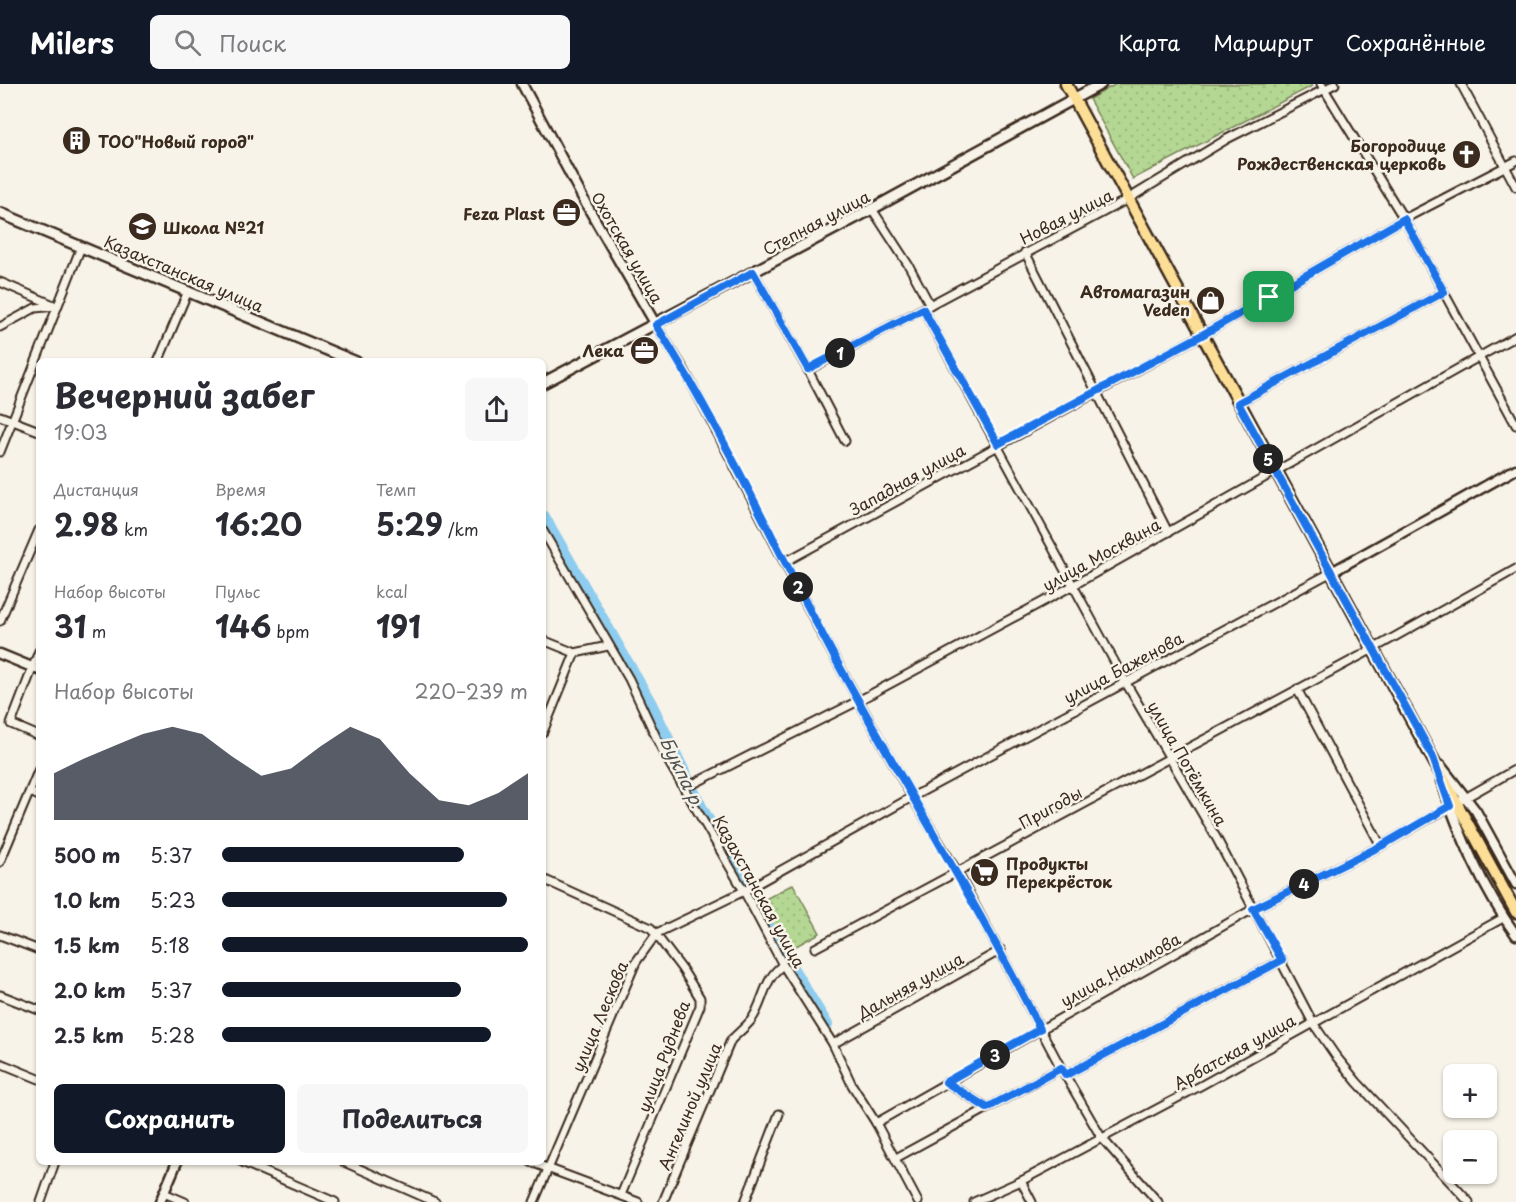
<!DOCTYPE html>
<html lang="ru">
<head>
<meta charset="utf-8">
<style>
	:root { --surface:#fff; --page:#f7f7f7; --text:#2b2b33; --muted:#7c7c81; --accent:#111827 }
	body { margin:0; font-family:"Playpen Sans",sans-serif; background:var(--page); color:var(--text); height:100vh; display:flex; flex-direction:column; font-size:22px; white-space:nowrap }
	* { box-sizing:border-box; margin:0 }
	p { font-size:20px; color:var(--muted) }
	.icon { flex:none; width:33px; height:33px; fill:none; stroke:currentColor; stroke-width:2; stroke-linecap:round; stroke-linejoin:round }
	.map { position:relative; flex:1; overflow:hidden }
	.sheet { position:absolute; left:36px; top:274px; width:510px; height:807px; display:flex; flex-direction:column; background:var(--surface); border-radius:9px; box-shadow:0 2px 4px #0004 }
	.sheet>* { flex:none }
	.buttons { position:absolute; left:1443px; top:980px; display:grid; gap:12px }
	.buttons a { display:grid; place-items:center; width:54px; height:54px; border-radius:9px; background:var(--surface); box-shadow:0 2px 4px #0004; font-size:30px }
	.pin { position:absolute; display:grid; place-items:center; width:51px; height:51px; color:#fff; margin:-26px; border-radius:12px; box-shadow:0 3px 9px #0006 }
	.km { position:absolute; width:30px; height:30px; margin:-15px; border-radius:50%; background:#222; color:#fff; font-size:16px; line-height:30px; text-align:center }
	.round { display:grid; place-items:center; flex:none; width:63px; height:63px; border-radius:9px; background:var(--page) }
	.head { display:flex; align-items:center; justify-content:space-between; height:102px; padding:0 18px }
	h1 { font-size:33px; font-weight:700; line-height:45px }
	.stats { display:grid; grid-template-columns:repeat(3,1fr); gap:9px; height:102px; padding:6px 18px }
	.stats div { display:grid; align-content:center }
	.stats b { font-size:30px; font-weight:700 }
	.stats small { font-size:16px; font-weight:400 }
	.stats p { font-size:16px }
	.chart { height:168px; padding:12px 18px }
	.chart p { display:flex; justify-content:space-between }
	.chart svg { width:100%; height:108px; margin-top:6px; fill:var(--accent); opacity:.7 }
	.primary-button { display:flex; gap:12px; margin-top:auto; padding:12px 18px }
	.primary-button a { flex:1; height:69px; border-radius:9px; background:var(--accent); color:#fff; font-size:24px; font-weight:700; line-height:69px; text-align:center }
	.primary-button a+a { background:var(--page); color:var(--text) }
	ul { padding:0 18px; list-style:none; font-size:20px }
	li { display:grid; grid-template-columns:96px 72px 1fr; align-items:center; height:45px }
	li i { height:15px; border-radius:8px; background:var(--accent) }
	header { display:flex; align-items:center; gap:36px; box-sizing:border-box; height:84px; padding:0 30px; background:var(--accent); color:#fff }
	header strong { font-size:28px }
	nav { display:flex; gap:33px; margin-inline-start:auto; font-size:21px }
	.search { width:420px; height:54px; background:var(--page); display:flex; align-items:center; gap:15px; box-sizing:border-box; padding:0 21px; border-radius:9px; color:var(--muted); font-size:22px }
	.map>svg:first-child { display:block }
	.grass { fill:url(#grass-dots); stroke:#788158; stroke-width:1.5 }
	.lines { fill:none; stroke-linecap:round; stroke-linejoin:round }
	.river { stroke:#8ecdef; stroke-width:14 }
	.minor-casing { stroke:#3b2a1e; stroke-width:11 }
	.tertiary-casing { stroke:#3b2a1e; stroke-width:13 }
	.secondary-casing { stroke:#3b2a1e; stroke-width:14 }
	.primary-casing { stroke:#3b2a1e; stroke-width:15 }
	.minor { stroke:#f7f3e8; stroke-width:7 }
	.tertiary { stroke:#f7f3e8; stroke-width:8 }
	.secondary { stroke:#f7f3e8; stroke-width:9 }
	.primary { stroke:#fcde96; stroke-width:10 }
	.route-casing { stroke:#fff; stroke-width:12 }
	.route { stroke:#1a73e8; stroke-width:8 }
	.labels { text-anchor:middle; dominant-baseline:central; stroke-width:5; stroke-linejoin:round; paint-order:stroke }
	.poi-label { font-size:16px; font-weight:bold; fill:#3b2a1e; stroke:#f7f3e8; text-anchor:end }
	.street-label { font-size:16px; fill:#3b2a1e; stroke:#f7f3e8 }
	.water-label { font-size:18px; font-style:italic; fill:#505352; stroke:#f7f3e8 }
</style>
</head>
<body>
<header>
<strong>Milers</strong>
<div class="search"><svg class="icon" aria-label="search" viewBox="0 0 24 24"><circle cx="10" cy="10" r="6"/><path d="M15 15l6 6"/></svg>Поиск</div>
<nav><a>Карта</a><a>Маршрут</a><a>Сохранённые</a></nav>
</header>
<div class="map">
<svg width="1516" height="1118" viewBox="0 0 1516 1118">
	<defs>
		<pattern id="grass-dots" width="8" height="8" patternUnits="userSpaceOnUse" patternTransform="scale(1.5)"><rect width="8" height="8" fill="#b4d893"/><path d="M2 2h.1M6 6h.1" fill="none" stroke="#9cba7e" stroke-width="1.8" stroke-linecap="round"/></pattern>
	</defs>
	<rect width="100%" height="100%" fill="#f7f3e8"/>
	<filter id="ink" filterUnits="userSpaceOnUse"><feTurbulence type="fractalNoise" baseFrequency=".0167" numOctaves="2"/><feDisplacementMap in="SourceGraphic" scale="12" xChannelSelector="R" yChannelSelector="G"/><feConvolveMatrix kernelMatrix="1 2 1 2 8 2 1 2 1" color-interpolation-filters="sRGB"/></filter>
	<g filter="url(#ink)">
		<!-- grass -->
		<g class="grass">
			<path d="M1116 0H1311L1312 2 1133 95 1089 15Z"/>
			<path d="M793 800 820 849 787 867 760 818Z"/>
		</g>
		<g class="lines">
			<!-- river -->
			<path class="river" d="M543 433 650 620 701 725 780 866 826 941"/>
			<defs>
				<g id="minor">
					<path d="M1321 0 1404 135 1516 341"/>
					<path d="M1461 0 1516 103"/>
					<path d="M872 125 909 182 930 221"/>
					<path d="M1025 168 1168 448"/>
					<path d="M753 188 808 286 845 357"/>
					<path d="M0 198 56 222 35 224 0 243"/>
					<path d="M923 225 1126 599 1217 755 1313 939 1335 971 1357 998 1469 1118"/>
					<path d="M656 241 685 287 821 549 912 713 958 789 1061 984 1101 1053 1158 1118"/>
					<path d="M158 278 188 207"/>
					<path d="M808 286 1128 115 1227 55 1335 0"/>
					<path d="M1238 319 1444 208"/>
					<path d="M0 332 39 347"/>
					<path d="M0 368 81 163"/>
					<path d="M543 447 629 595 664 670 744 807 783 881 833 960 852 1001 876 1039 918 1118"/>
					<path d="M785 478 1202 251 1404 135 1516 77"/>
					<path d="M0 537 39 446"/>
					<path d="M543 556 575 569 608 562"/>
					<path d="M39 567 11 640 39 652"/>
					<path d="M1297 605 1381 762"/>
					<path d="M543 648 575 569"/>
					<path d="M693 700 858 617 1074 501 1516 252"/>
					<path d="M30 708 39 712"/>
					<path d="M0 778 39 685"/>
					<path d="M543 795 651 844 682 885 700 914V922L621 1111"/>
					<path d="M0 851 39 866"/>
					<path d="M815 864 1373 565 1516 485"/>
					<path d="M0 911 39 926"/>
					<path d="M833 960 1001 866"/>
					<path d="M0 979 39 995"/>
					<path d="M1066 991 1282 876"/>
					<path d="M946 998 987 1024"/>
					<path d="M876 1039 1253 825 1381 762 1516 685"/>
					<path d="M896 1074 1061 984"/>
					<path d="M242 1078 335 1118"/>
					<path d="M344 1078 435 1118"/>
					<path d="M531 1078 638 1118"/>
					<path d="M1021 1097 1032 1118"/>
					<path d="M164 1109 185 1118"/>
					<path d="M41 1118 55 1078"/>
					<path d="M534 1118 636 878 657 849 744 807 912 713 1330 489"/>
					<path d="M663 1118 731 956C738 949 747 942 752 935 764 917 764 894 783 881"/>
					<path d="M745 1118 779 1030"/>
					<path d="M974 1118 1021 1097 1202 1001 1503 834"/>
				</g>
				<g id="tertiary">
					<path d="M522 0 586 120 656 241"/>
					<path d="M1330 489 1516 385"/>
					<path d="M0 570 39 586"/>
					<path d="M1441 682 1476 727 1516 800"/>
					<path d="M1441 697C1460 752 1482 804 1516 851"/>
					<path d="M160 1118 177 1078"/>
				</g>
				<g id="secondary">
					<path d="M0 129 356 278"/>
					<path d="M543 299 872 125 1101 0"/>
				</g>
				<path id="primary" d="M1066 0 1516 828"/>
			</defs>
			<!-- minor casing -->
			<use href="#minor" class="minor-casing"/>
			<!-- tertiary casing -->
			<use href="#tertiary" class="tertiary-casing"/>
			<!-- secondary casing -->
			<use href="#secondary" class="secondary-casing"/>
			<!-- primary casing -->
			<use href="#primary" class="primary-casing"/>
			<!-- minor -->
			<use href="#minor" class="minor"/>
			<!-- tertiary -->
			<use href="#tertiary" class="tertiary"/>
			<!-- secondary -->
			<use href="#secondary" class="secondary"/>
			<!-- primary -->
			<use href="#primary" class="primary"/>
		</g>
	</g>
	<g class="lines" filter="url(#ink)">
		<defs>
			<path id="route" d="M1404 135 1444 208 1238 319 1415 640 1432 671 1450 722 1381 762 1253 825 1282 876 1066 991 1061 984 987 1024 946 998 1040 945C977 819 903 700 836 576 776 465 724 348 656 241L753 188 808 285 923 225 998 360 1202 251Z"/>
		</defs>
		<!-- route casing -->
		<use href="#route" class="route-casing"/>
		<!-- route -->
		<use href="#route" class="route"/>
	</g>
	<!-- icons -->
	<defs>
		<symbol id="building-disc" viewBox="-11 -11 22 22"><circle r="9.5" fill="#3b2a1e" stroke="#f7f3e8"/><path d="M-4-6H4V6H1V3H-1V6H-4ZM-2.5-4.3h1.7v1.8h-1.7ZM.8-4.3h1.7v1.8H.8ZM-2.5-1h1.7V.8h-1.7ZM.8-1h1.7V.8H.8Z" fill="#fff"/></symbol>
		<symbol id="church-disc" viewBox="-11 -11 22 22"><circle r="9.5" fill="#3b2a1e" stroke="#f7f3e8"/><path d="M-1.2-6h2.4v3.5h3.3v2.4h-3.3V6h-2.4V-.1h-3.3v-2.4h3.3Z" fill="#fff"/></symbol>
		<symbol id="office-disc" viewBox="-11 -11 22 22"><circle r="9.5" fill="#3b2a1e" stroke="#f7f3e8"/><path d="M-6-3h4V-5.5h4V-3h4V5H-6ZM-1-4.5V-3h2v-1.5ZM-6 0V1H6V0Z" fill="#fff"/></symbol>
		<symbol id="school-disc" viewBox="-11 -11 22 22"><circle r="9.5" fill="#3b2a1e" stroke="#f7f3e8"/><path d="M0-5L7-2L0 1L-7-2ZM-4 1L0 2.5L4 1V4Q0 6-4 4Z" fill="#fff"/></symbol>
		<symbol id="shop-disc" viewBox="-11 -11 22 22"><circle r="9.5" fill="#3b2a1e" stroke="#f7f3e8"/><path d="M-5-2.5h2.3a2.7 3.5 0 0 1 5.4 0H5L5.5 6h-11ZM-1.5-2.5h3a1.5 2.3 0 0 0-3 0Z" fill="#fff"/></symbol>
		<symbol id="supermarket-disc" viewBox="-11 -11 22 22"><circle r="9.5" fill="#3b2a1e" stroke="#f7f3e8"/><path d="M-6-5.5h2.5l.6 2H6L4.5 2H-2.5L-4.4-4H-6ZM-1.5 3.2a1.3 1.3 0 1 0 .1 0ZM3 3.2a1.3 1.3 0 1 0 .1 0Z" fill="#fff"/></symbol>
	</defs>
	<g fill-rule="evenodd">
		<use href="#building-disc" x="60" y="40" width="33" height="33"/>
		<use href="#church-disc" x="1450" y="54" width="33" height="33"/>
		<use href="#office-disc" x="550" y="112" width="33" height="33"/>
		<use href="#school-disc" x="126" y="126" width="33" height="33"/>
		<use href="#shop-disc" x="1194" y="200" width="33" height="33"/>
		<use href="#office-disc" x="628" y="250" width="33" height="33"/>
		<use href="#supermarket-disc" x="968" y="772" width="33" height="33"/>
	</g>
	<g class="labels">
		<!-- poi labels -->
		<g class="poi-label">
			<text x="98" y="57" text-anchor="start">ТОО"Новый город"</text>
			<text x="1446" y="61">Богородице<tspan x="1446" dy="18">Рождественская церковь</tspan></text>
			<text x="545" y="129">Feza Plast</text>
			<text x="163" y="143" text-anchor="start">Школа №21</text>
			<text x="1190" y="207">Автомагазин<tspan x="1190" dy="18">Veden</tspan></text>
			<text x="624" y="266">Лека</text>
			<text x="1006" y="779" text-anchor="start">Продукты<tspan x="1006" dy="18">Перекрёсток</tspan></text>
		</g>
		<!-- street labels -->
		<g class="street-label">
			<text transform="translate(1066 132) rotate(-27)">Новая улица</text>
			<text transform="translate(816 138) rotate(-28)">Степная улица</text>
			<text transform="translate(628 163) rotate(60)">Охотская улица</text>
			<text transform="translate(184 189) rotate(23)">Казахстанская улица</text>
			<text transform="translate(907 395) rotate(-29)">Западная улица</text>
			<text transform="translate(1101 470) rotate(-29)">улица Москвина</text>
			<text transform="translate(1123 583) rotate(-28)">улица Баженова</text>
			<text transform="translate(1188 679) rotate(60)">улица Потёмкина</text>
			<text transform="translate(1050 723) rotate(-29)">Пригоды</text>
			<text transform="translate(760 807) rotate(61)">Казахстанская улица</text>
			<text transform="translate(1120 885) rotate(-29)">улица Нахимова</text>
			<text transform="translate(910 901) rotate(-29)">Дальняя улица</text>
			<text transform="translate(599 932) rotate(-67)">улица Лескова</text>
			<text transform="translate(1234 967) rotate(-29)">Арбатская улица</text>
			<text transform="translate(663 972) rotate(-69)">улица Руднева</text>
			<text transform="translate(689 1022) rotate(-67)">Ангелиной улица</text>
		</g>
		<!-- water labels -->
		<g class="water-label">
			<text transform="translate(683 688) rotate(64)">Букпа р.</text>
		</g>
	</g>
</svg>
<div class="buttons">
<a>+</a>
<a>−</a>
</div>
<div class="pin" style="left:1269px;top:213px;background:#1e9e55"><svg class="icon" aria-label="arrive" viewBox="0 0 24 24"><path d="M6 21V4h12l-3 4 3 4H6"/></svg></div>
<b class="km" style="left:840px;top:269px">1</b>
<b class="km" style="left:798px;top:503px">2</b>
<b class="km" style="left:995px;top:971px">3</b>
<b class="km" style="left:1304px;top:800px">4</b>
<b class="km" style="left:1268px;top:375px">5</b>
<section class="sheet">
<div class="head"><div><h1>Вечерний забег</h1><p>19:03</p></div><a class="round"><svg class="icon" aria-label="share" viewBox="0 0 24 24"><path d="M12 15V3M7 8l5-5 5 5M5 13v7h14v-7"/></svg></a></div>
<div class="stats">
<div><p>Дистанция</p><b>2.98<small> km</small></b></div>
<div><p>Время</p><b>16:20</b></div>
<div><p>Темп</p><b>5:29<small> /km</small></b></div>
</div>
<div class="stats">
<div><p>Набор высоты</p><b>31<small> m</small></b></div>
<div><p>Пульс</p><b>146<small> bpm</small></b></div>
<div><p>kcal</p><b>191</b></div>
</div>
<div class="chart"><p><span>Набор высоты</span>220–239 m</p>
<svg viewBox="0 0 160 44" preserveAspectRatio="none"><path d="M0 44V25L10 19L20 14L30 9L40 6L50 9L60 18L70 26L80 23L90 14L100 6L110 11L120 25L130 36L140 38L150 33L160 25V44z"/></svg>
</div>
<ul>
<li><b>500 m</b>5:37<i style="width:79%"></i></li>
<li><b>1.0 km</b>5:23<i style="width:93%"></i></li>
<li><b>1.5 km</b>5:18<i style="width:100%"></i></li>
<li><b>2.0 km</b>5:37<i style="width:78%"></i></li>
<li><b>2.5 km</b>5:28<i style="width:88%"></i></li>
</ul>
<div class="primary-button"><a>Сохранить</a><a>Поделиться</a></div>
</section>
</div>
</body>
</html>
